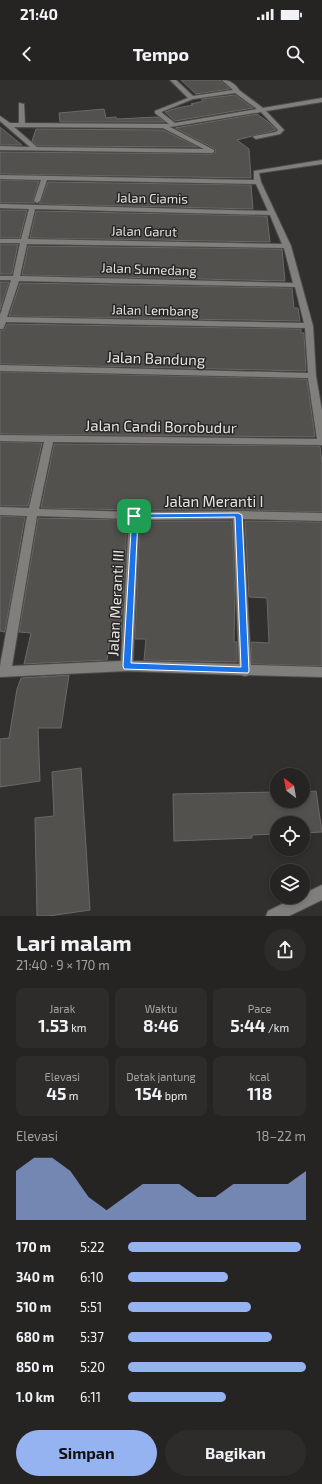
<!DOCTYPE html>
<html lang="id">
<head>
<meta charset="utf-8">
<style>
	:root { --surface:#262422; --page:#2e2c2a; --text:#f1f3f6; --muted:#a4a4a5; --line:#424140; --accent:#95b2f1 }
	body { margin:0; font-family:"Exo 2",sans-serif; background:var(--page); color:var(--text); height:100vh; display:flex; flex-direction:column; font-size:15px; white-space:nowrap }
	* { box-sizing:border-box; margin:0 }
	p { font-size:13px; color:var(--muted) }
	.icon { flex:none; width:22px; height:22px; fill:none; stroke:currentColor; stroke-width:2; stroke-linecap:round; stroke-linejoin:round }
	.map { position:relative; height:836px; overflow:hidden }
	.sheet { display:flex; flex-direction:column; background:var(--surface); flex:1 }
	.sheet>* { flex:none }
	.needle { width:26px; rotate:329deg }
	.controls { position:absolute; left:270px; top:688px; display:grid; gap:8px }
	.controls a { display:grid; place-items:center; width:40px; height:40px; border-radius:50%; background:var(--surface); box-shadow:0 2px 6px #0003,0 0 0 1px var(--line); font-size:20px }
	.pin { position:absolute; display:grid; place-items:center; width:34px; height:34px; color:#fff; margin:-17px; border-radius:8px; box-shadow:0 2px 6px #0006 }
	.round { display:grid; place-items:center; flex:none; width:42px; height:42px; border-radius:21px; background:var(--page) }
	.headline { display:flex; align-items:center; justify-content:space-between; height:68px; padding:0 16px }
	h1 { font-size:22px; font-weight:700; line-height:30px }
	.figures { display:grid; grid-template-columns:repeat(3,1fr); gap:6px; height:68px; padding:4px 16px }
	.figures div { display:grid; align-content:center; border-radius:8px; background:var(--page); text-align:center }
	.figures b { font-size:17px; font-weight:700 }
	.figures small { font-size:11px; font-weight:400 }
	.figures p { font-size:11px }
	.chart { height:112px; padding:8px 16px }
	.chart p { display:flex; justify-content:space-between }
	.chart svg { width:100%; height:72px; margin-top:4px; fill:var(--accent); opacity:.7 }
	.action { display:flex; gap:8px; margin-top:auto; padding:8px 16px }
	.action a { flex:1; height:46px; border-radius:24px; background:var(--accent); color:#111; font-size:16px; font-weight:700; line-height:46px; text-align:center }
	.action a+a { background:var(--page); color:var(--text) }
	ul { padding:0 16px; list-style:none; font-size:13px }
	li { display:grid; grid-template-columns:64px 48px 1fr; align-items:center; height:30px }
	li i { height:10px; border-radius:5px; background:var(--accent) }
	.status { display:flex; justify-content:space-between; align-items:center; height:28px; padding:0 20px; background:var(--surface); direction:ltr }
	.status svg { height:11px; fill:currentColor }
	header { display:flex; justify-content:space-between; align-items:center; height:52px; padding:0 16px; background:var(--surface); font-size:18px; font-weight:700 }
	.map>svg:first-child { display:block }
	.building { fill:#53514e; stroke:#6b6966 }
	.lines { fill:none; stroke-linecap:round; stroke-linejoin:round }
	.lane-casing { stroke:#4f4d4b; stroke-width:2 }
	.street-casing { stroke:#4f4d4b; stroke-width:2 }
	.lane { fill:#817f7c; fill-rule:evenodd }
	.street { fill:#817f7c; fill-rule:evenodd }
	.route { fill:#1a73e8; stroke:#fff; fill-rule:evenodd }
	.labels { text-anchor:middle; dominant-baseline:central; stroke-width:3; stroke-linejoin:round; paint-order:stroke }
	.far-street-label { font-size:13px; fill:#e5e4e3; stroke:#282624 }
	.street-label { font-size:15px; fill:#e5e4e3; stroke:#282624 }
</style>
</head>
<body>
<div class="status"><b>21:40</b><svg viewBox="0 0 49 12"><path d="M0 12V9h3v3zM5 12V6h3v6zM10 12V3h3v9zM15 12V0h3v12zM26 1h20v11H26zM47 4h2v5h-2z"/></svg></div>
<header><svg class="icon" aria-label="back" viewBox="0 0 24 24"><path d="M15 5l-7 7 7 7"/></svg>Tempo<svg class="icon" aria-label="search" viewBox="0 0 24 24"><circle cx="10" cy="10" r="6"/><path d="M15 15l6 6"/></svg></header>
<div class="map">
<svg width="322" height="836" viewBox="0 0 322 836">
	<rect width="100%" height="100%" fill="#32302e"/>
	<!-- building -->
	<g class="building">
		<path d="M181 0H220L230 9 196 14Z"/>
		<path d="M235 15 253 28 175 41 165 32 177 28 193 25 191 24 204 21 201 19Z"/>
		<path d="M104 29 106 38 116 37 117 39 158 37 165 42H60L59 33Z"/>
		<path d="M257 34 268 42 276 50 237 60 249 69 251 98 0 94V72L212 74 216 72 215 69 175 48Z"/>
		<path d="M0 47 22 65H0Z"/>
		<path d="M36 49 163 50 198 67 38 66 32 61Z"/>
		<path d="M0 100 39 101 33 121 35 123H0Z"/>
		<path d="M48 102 251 105 253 129 39 124 41 121Z"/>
		<path d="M0 130H27L20 158H0Z"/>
		<path d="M36 131 267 136 270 162 30 158Z"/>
		<path d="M0 164H18L12 194H0Z"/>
		<path d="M28 166 282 169 285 201 22 195Z"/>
		<path d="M0 202H9L0 230Z"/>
		<path d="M20 203 292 208 294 228H298L300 241 9 236Z"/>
		<path d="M7 244 301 249V253H304L306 291 0 284V250H4Z"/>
		<path d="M0 292 307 299 315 357 0 354Z"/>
		<path d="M0 362 42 363 28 426H0Z"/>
		<path d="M54 364 320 366 322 383V432L238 430H134L41 428Z"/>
		<path d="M0 436 25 437 5 552 0 551Z"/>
		<path d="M38 438 127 440 121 558H110L107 580 24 584 31 553 19 552Z"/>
		<path d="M140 441H232L235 516 234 562H237V582L144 580 146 559H135Z"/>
		<path d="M245 441 322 442V586L252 584 251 562 269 563 267 518 249 517Z"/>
		<path d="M69 595 61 648H38L40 701 0 707V659L9 658 17 609 21 598Z"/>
		<path d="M81 688 90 830 49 836H37L35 738 54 736 52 692Z"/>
		<path d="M316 711 322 752 303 753V743H277V754L252 755V758L174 761 173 714 277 712V721H303V712Z"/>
	</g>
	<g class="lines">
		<defs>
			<path id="lane" d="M19 23 24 24 25 45 22 47 19 45Z"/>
			<g id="street">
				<path d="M170 0H176L193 16 233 10 222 0C229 0 236 4 239 10L263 28 322 18V22L266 31 284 50 280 54 256 59 253 57 254 56 276 52 278 50 261 32 170 47 214 70V72L212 73 0 70V66L30 67 0 41V36L10 43 169 44 155 33V31L188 18ZM235 13 257 29 175 43 161 32 193 19ZM14 47 163 48 204 69 37 67Z"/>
				<path d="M322 80V84L259 93 261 102 291 166 313 246 316 296 322 331V365L53 362 39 429 134 432 238 431 322 433V441L243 439 251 585 322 587V597L249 595 245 596 241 595 127 591 0 597V586L27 436 0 435V427L29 428 44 362 0 361V355L317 359 308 298 0 291V285L308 293 305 248 6 242 3 249H0V235L11 200H0V196H13L20 163H0V159H21L29 129 0 128V124L268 131 256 104 47 100 40 121 37 123 34 121 41 100 0 99V95L254 100V91ZM35 129 270 135 282 164 28 159ZM27 164 284 168 293 203 20 196ZM19 201 295 207 304 243 7 237ZM37 436 129 439 121 581 12 586ZM233 439 239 584 133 581 139 440Z"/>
				<path d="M322 805V820L289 836H266L268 831 296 817H303V814Z"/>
			</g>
		</defs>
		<!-- lane casing -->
		<use href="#lane" class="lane-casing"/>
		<!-- street casing -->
		<use href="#street" class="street-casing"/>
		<!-- lane -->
		<use href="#lane" class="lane"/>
		<!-- street -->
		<use href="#street" class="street"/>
	</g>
	<!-- route -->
	<path class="route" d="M238 433 242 435 249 591 248 593 124 589 123 586 132 434ZM235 437 241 587 131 583 138 438Z"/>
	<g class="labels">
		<!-- far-street labels -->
		<g class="far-street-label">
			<text transform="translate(152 118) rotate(1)">Jalan Ciamis</text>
			<text transform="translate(144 151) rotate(1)">Jalan Garut</text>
			<text transform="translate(149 189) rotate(2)">Jalan Sumedang</text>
			<text transform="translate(155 230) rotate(1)">Jalan Lembang</text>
		</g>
		<!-- street labels -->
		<g class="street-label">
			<text transform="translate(156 278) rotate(2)">Jalan Bandung</text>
			<text transform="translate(161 346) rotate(1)">Jalan Candi Borobudur</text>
			<text x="214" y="421">Jalan Meranti I</text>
			<text transform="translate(115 523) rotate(-87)">Jalan Meranti III</text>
		</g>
	</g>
</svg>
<div class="controls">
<a><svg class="needle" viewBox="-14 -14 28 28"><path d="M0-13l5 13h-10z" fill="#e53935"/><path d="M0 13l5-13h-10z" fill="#a4a4a5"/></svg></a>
<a><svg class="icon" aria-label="locate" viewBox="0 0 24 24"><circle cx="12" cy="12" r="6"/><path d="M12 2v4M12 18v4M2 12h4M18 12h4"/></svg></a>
<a><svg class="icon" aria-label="layers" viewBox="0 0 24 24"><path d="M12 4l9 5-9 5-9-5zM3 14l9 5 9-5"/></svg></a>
</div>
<div class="pin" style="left:134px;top:436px;background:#1e9e55"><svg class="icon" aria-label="arrive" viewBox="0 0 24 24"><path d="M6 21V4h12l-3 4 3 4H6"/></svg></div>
</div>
<section class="sheet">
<div class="headline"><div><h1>Lari malam</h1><p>21:40 · 9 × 170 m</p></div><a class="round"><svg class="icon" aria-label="share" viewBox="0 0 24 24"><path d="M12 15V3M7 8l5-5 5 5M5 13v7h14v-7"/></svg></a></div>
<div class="figures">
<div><p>Jarak</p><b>1.53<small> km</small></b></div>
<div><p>Waktu</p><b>8:46</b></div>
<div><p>Pace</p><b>5:44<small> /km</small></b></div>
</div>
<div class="figures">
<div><p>Elevasi</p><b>45<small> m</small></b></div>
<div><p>Detak jantung</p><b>154<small> bpm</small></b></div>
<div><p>kcal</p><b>118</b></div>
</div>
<div class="chart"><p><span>Elevasi</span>18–22 m</p>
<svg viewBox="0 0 160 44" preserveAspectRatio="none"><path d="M0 44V14L10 6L20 6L30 14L40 30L50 38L60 30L70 22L80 22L90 22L100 30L110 30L120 22L130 22L140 22L150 22L160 14V44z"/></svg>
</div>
<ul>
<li><b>170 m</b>5:22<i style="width:97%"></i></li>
<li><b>340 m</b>6:10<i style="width:56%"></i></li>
<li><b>510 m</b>5:51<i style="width:69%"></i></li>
<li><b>680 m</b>5:37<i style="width:81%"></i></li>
<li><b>850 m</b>5:20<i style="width:100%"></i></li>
<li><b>1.0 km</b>6:11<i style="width:55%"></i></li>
</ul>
<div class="action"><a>Simpan</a><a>Bagikan</a></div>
</section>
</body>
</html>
